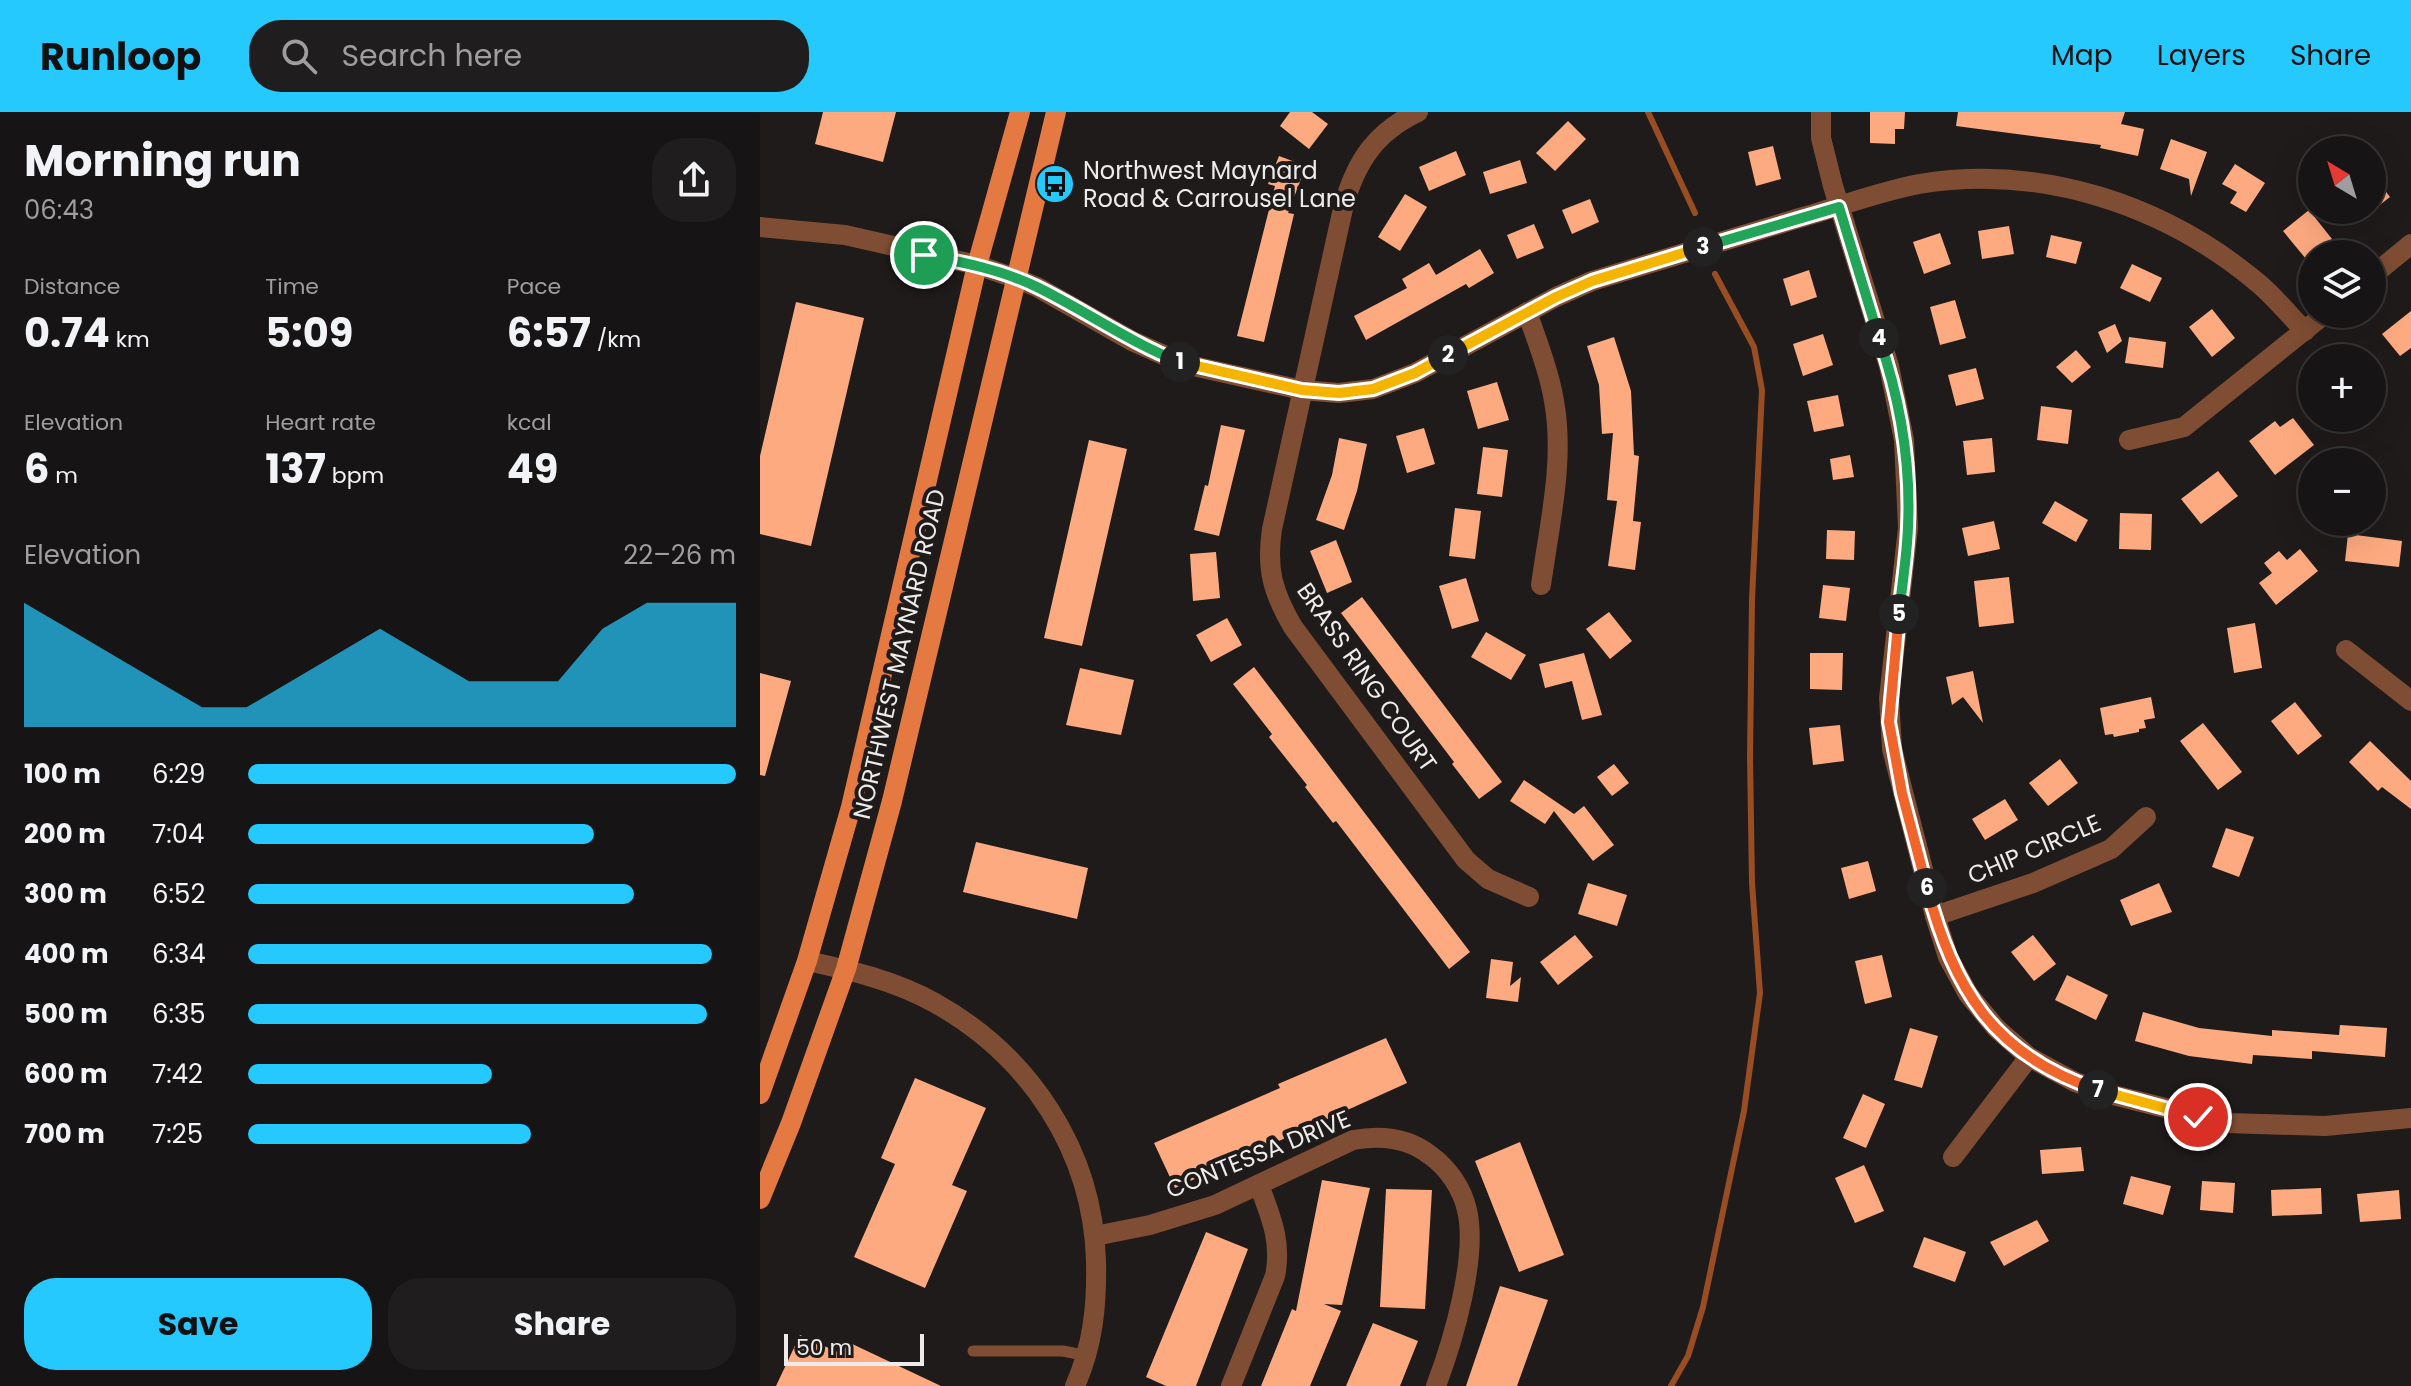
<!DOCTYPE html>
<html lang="en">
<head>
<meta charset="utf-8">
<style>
	:root { --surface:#161414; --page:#1f1d1d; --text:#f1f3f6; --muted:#9e9ea0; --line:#353334; --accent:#26c9fe }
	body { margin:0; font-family:Poppins,sans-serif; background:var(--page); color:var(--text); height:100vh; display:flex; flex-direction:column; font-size:30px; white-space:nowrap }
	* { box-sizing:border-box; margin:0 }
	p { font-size:26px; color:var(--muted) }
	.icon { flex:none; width:44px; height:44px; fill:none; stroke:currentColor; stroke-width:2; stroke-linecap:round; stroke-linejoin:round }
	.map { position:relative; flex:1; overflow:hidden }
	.panel { display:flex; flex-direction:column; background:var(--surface); width:760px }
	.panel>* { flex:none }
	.needle { width:52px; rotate:322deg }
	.fabs { position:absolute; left:1538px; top:24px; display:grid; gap:16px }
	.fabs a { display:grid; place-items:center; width:88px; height:88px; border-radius:50%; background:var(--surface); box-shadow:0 8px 32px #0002,0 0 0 2px var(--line); font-size:40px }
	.scale { position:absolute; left:24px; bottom:20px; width:140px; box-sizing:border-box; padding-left:8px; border:4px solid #edeceb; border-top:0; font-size:22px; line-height:28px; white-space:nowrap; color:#edeceb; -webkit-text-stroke:6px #1e1b1a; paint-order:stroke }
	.pin { position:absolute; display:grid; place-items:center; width:68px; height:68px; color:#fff; margin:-34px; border:4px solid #fff; border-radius:50%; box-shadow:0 2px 8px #0007 }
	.km { position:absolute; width:40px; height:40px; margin:-20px; border-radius:50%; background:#222; color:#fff; font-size:22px; line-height:40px; text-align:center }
	.round { display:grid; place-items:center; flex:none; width:84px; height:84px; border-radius:32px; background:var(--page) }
	.headline { display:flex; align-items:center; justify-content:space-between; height:136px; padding:0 24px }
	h1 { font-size:44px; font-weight:700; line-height:60px }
	.figures { display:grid; grid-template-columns:repeat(3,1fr); gap:12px; height:136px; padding:8px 24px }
	.figures div { display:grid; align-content:center }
	.figures b { font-size:40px; font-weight:700 }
	.figures small { font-size:22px; font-weight:400 }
	.figures p { font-size:22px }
	.chart { height:224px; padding:16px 24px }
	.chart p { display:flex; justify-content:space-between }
	.chart svg { width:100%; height:144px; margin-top:8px; fill:var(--accent); opacity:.7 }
	.action { display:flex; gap:16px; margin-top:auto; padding:16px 24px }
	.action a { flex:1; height:92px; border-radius:32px; background:var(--accent); color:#111; font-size:32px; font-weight:700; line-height:92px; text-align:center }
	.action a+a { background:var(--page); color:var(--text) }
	ul { padding:0 24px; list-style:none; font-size:26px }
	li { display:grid; grid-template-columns:128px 96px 1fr; align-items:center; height:60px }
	li i { height:20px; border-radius:10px; background:var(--accent) }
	header { display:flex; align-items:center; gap:48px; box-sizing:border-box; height:112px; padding:0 40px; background:var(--accent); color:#111 }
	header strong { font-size:38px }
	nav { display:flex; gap:44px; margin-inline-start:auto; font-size:28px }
	.search { width:560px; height:72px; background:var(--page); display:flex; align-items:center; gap:20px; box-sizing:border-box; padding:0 28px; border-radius:32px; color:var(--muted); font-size:30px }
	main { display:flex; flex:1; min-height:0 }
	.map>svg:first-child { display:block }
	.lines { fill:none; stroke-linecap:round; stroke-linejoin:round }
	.stream { stroke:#994d23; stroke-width:6 }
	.building { fill:#feaa80 }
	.service { stroke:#7f4d33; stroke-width:11 }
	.minor { stroke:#7f4d33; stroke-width:20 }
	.tertiary { stroke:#7f4d33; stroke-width:20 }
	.primary { stroke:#e47a41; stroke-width:20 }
	.split-1-casing { stroke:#fff; stroke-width:16 }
	.split-2-casing { stroke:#fff; stroke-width:16 }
	.split-3-casing { stroke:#fff; stroke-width:16 }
	.split-4-casing { stroke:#fff; stroke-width:16 }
	.split-5-casing { stroke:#fff; stroke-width:16 }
	.split-6-casing { stroke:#fff; stroke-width:16 }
	.split-7-casing { stroke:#fff; stroke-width:16 }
	.split-8-casing { stroke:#fff; stroke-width:16 }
	.split-1 { stroke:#22a559; stroke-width:10 }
	.split-2 { stroke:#f5b400; stroke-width:10 }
	.split-3 { stroke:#f5b400; stroke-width:10 }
	.split-4 { stroke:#22a559; stroke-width:10 }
	.split-5 { stroke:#22a559; stroke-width:10 }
	.split-6 { stroke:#f0652b; stroke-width:10 }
	.split-7 { stroke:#f0652b; stroke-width:10 }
	.split-8 { stroke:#f5b400; stroke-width:10 }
	.labels { text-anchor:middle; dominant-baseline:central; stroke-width:8; stroke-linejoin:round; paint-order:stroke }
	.poi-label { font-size:24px; fill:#edeceb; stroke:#1e1b1a; text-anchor:start }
	.street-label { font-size:24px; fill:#edeceb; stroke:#1e1b1a }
</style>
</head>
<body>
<header>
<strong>Runloop</strong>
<div class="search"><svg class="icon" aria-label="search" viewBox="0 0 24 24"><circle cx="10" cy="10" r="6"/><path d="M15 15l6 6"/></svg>Search here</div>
<nav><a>Map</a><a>Layers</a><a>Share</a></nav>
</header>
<main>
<section class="panel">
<div class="headline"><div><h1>Morning run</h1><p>06:43</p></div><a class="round"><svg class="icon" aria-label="share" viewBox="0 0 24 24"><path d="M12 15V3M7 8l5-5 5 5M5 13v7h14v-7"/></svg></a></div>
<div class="figures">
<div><p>Distance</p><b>0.74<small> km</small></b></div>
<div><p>Time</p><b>5:09</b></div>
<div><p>Pace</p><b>6:57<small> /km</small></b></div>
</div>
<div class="figures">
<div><p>Elevation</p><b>6<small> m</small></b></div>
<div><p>Heart rate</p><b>137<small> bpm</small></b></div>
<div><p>kcal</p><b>49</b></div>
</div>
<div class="chart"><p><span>Elevation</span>22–26 m</p>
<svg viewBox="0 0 160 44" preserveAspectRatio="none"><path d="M0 44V6L10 14L20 22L30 30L40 38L50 38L60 30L70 22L80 14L90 22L100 30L110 30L120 30L130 14L140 6L150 6L160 6V44z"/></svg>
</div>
<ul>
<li><b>100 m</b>6:29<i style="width:100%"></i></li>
<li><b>200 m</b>7:04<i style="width:71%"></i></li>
<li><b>300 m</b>6:52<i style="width:79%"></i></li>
<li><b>400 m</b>6:34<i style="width:95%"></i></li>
<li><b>500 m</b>6:35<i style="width:94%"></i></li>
<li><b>600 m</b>7:42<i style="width:50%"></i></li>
<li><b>700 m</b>7:25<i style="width:58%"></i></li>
</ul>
<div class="action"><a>Save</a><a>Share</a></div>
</section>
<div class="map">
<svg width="1651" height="1274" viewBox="0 0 1651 1274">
	<rect width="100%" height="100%" fill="#1e1b1a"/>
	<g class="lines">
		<!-- stream -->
		<g class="stream">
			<path d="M888 0 935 101"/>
			<path d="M911 1274 928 1244 943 1195 984 999 1000 881 992 771 990 645 992 487 1002 278 994 235 955 162"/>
		</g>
	</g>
	<!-- building -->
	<g class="building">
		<path d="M63 0H136L123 50 55 32Z"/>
		<path d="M530 0H552L568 12 549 37 520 14Z"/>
		<path d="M1110 0H1145L1144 17H1135V32L1110 31Z"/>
		<path d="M1198 0H1365L1361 12 1384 17 1378 44 1340 36 1341 33 1196 14Z"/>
		<path d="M808 9 826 27 795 59 776 41Z"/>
		<path d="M1411 27 1447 40 1431 84 1429 67 1400 57Z"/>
		<path d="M1013 34 1021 67 996 74 988 40Z"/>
		<path d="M696 39 706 63 669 79 659 55Z"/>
		<path d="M519 44 546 54 528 101 534 102 504 230 477 224 515 74 508 72Z"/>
		<path d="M760 48 767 71 730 82 723 60Z"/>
		<path d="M1475 52 1505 71 1486 100 1470 91 1477 80 1462 72Z"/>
		<path d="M1612 61 1630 85 1612 99Z"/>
		<path d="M645 82 667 95 640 139 618 125Z"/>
		<path d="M830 87 839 110 812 122 802 98Z"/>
		<path d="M1549 98 1572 127 1546 147 1523 119Z"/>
		<path d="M774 112 784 136 757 147 747 123Z"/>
		<path d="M1249 114 1254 142 1222 147 1218 119Z"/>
		<path d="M1180 121 1191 152 1164 162 1153 130Z"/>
		<path d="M1291 123 1322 130 1316 152 1286 145Z"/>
		<path d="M720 137 734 161 709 176 706 172 606 228 594 204 647 176 642 167 669 151 676 163Z"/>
		<path d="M1372 152 1402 166 1390 190 1360 176Z"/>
		<path d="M1049 158 1057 185 1031 194 1023 167Z"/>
		<path d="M1195 188 1206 226 1180 233 1170 195Z"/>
		<path d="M36 190 104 206 51 434 0 422V344Z"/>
		<path d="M1452 197 1475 226 1452 245 1429 215Z"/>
		<path d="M1651 199V236L1640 244 1622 222Z"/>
		<path d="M1355 212 1362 229 1347 241 1338 220Z"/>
		<path d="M1063 222 1073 253 1043 264 1033 232Z"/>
		<path d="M854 225 871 279 874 343 879 344 873 409 881 410 875 458 848 454 857 389 847 388 853 321 842 322 839 273 827 234Z"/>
		<path d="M1369 225 1406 230 1403 256 1365 251Z"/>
		<path d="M1316 238 1331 255 1312 271 1296 255Z"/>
		<path d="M1216 256 1224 287 1196 294 1188 263Z"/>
		<path d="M737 270 749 308 718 317 707 279Z"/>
		<path d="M1078 283 1084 314 1054 320 1047 289Z"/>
		<path d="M1281 294 1312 298 1308 332 1277 328Z"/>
		<path d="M1533 306 1554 333 1515 363 1489 329 1515 309 1520 315Z"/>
		<path d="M461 313 485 318 459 424 434 418 445 373 448 374Z"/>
		<path d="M664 316 675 352 647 361 636 324Z"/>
		<path d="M579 326 607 332 597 379 584 418 556 408 572 363Z"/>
		<path d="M1232 326 1235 360 1207 363 1203 329Z"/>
		<path d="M329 328 367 337 322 534 284 526Z"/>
		<path d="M723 335 748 338 742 385 717 382Z"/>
		<path d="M1090 343 1094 365 1073 368 1070 347Z"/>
		<path d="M1458 359 1478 384 1441 412 1421 387Z"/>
		<path d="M1295 389 1328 408 1316 430 1282 411Z"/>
		<path d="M695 396 721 399 715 447 689 444Z"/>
		<path d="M1360 401 1392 402 1391 438 1359 437Z"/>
		<path d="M1234 409 1240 437 1208 444 1202 416Z"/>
		<path d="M1067 418 1095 419 1094 448 1066 447Z"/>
		<path d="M1588 422 1642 429 1639 455 1585 449Z"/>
		<path d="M576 428 592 470 567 481 550 439Z"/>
		<path d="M1540 437 1558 459 1516 493 1499 471 1512 461 1504 451 1519 439 1527 448Z"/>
		<path d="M456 440 460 486 433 489 430 442Z"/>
		<path d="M1249 465 1254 511 1219 515 1214 469Z"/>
		<path d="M706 466 719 509 692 517 679 474Z"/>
		<path d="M1063 473 1090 476 1086 509 1059 506Z"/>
		<path d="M602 485 742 670 719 687 692 652 694 650 581 501Z"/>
		<path d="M849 500 872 529 850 547 826 517Z"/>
		<path d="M467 506 482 533 451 550 436 523Z"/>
		<path d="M1495 511 1502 556 1474 561 1467 516Z"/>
		<path d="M726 520 766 543 751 568 711 545Z"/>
		<path d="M824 541 842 603 822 608 812 569 785 576 779 552Z"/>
		<path d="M1050 541H1083L1082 578 1050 577Z"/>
		<path d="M494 555 710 840 689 857 576 709 573 711 545 675 547 673 509 625 512 622 473 572Z"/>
		<path d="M320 556 374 568 361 623 306 613Z"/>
		<path d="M1213 559 1223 611 1203 585 1192 593 1186 565Z"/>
		<path d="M0 561 31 569 5 664 0 663Z"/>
		<path d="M1391 585 1395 606 1384 608 1386 616 1379 617V620L1354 625 1353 622 1345 623 1340 596Z"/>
		<path d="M1535 590 1562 624 1538 643 1511 609Z"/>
		<path d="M1443 611 1482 660 1458 678 1420 629Z"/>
		<path d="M1080 613 1084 649 1053 653 1049 616Z"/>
		<path d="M1610 629 1651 669V697L1622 675 1618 679 1589 650Z"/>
		<path d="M1300 647 1318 671 1288 694 1269 671Z"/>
		<path d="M854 652 869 671 852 684 837 665Z"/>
		<path d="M764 668 814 702 824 694 854 733 833 749 794 699 785 712 750 689Z"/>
		<path d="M1245 687 1258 708 1225 728 1212 707Z"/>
		<path d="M1466 716 1494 725 1479 765 1452 755Z"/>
		<path d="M216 730 328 756 317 807 203 780Z"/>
		<path d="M1108 749 1116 779 1089 787 1081 756Z"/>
		<path d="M828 771 867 783 857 814 818 802Z"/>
		<path d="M1399 771 1412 800 1371 814 1360 788Z"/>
		<path d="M815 823 833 845 798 873 780 850Z"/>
		<path d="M1273 823 1296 852 1274 869 1251 840Z"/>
		<path d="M1122 843 1132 885 1105 892 1095 849Z"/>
		<path d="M731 847 753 850 750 874 761 865 758 890 726 886Z"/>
		<path d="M1307 863 1348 883 1336 908 1295 888Z"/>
		<path d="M1383 900 1439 916 1512 924V918L1579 923 1580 913 1627 916 1625 945 1552 939V947L1493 943 1492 952 1429 944 1375 929Z"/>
		<path d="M1150 916 1178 924 1162 976 1134 968Z"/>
		<path d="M626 926 647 971 415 1076 394 1031 520 976 518 972Z"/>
		<path d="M155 966 226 996 192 1073 207 1079 165 1176 94 1145 135 1052 121 1046Z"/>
		<path d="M1103 982 1125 992 1106 1036 1083 1026Z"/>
		<path d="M760 1030 804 1143 759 1160 715 1049Z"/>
		<path d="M1321 1035 1324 1059 1282 1062 1280 1038Z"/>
		<path d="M1104 1053 1124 1099 1095 1111 1075 1066Z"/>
		<path d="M1371 1064 1411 1074 1403 1103 1363 1092Z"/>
		<path d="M562 1068 610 1076 582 1193 564 1192 581 1199 550 1274H501L532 1197 536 1199Z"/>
		<path d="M1442 1069 1475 1071 1473 1101 1440 1098Z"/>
		<path d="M1561 1076 1562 1102 1512 1104 1511 1078Z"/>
		<path d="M626 1077 672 1078 665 1197 620 1195Z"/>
		<path d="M1639 1078 1641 1107 1600 1110 1597 1082Z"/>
		<path d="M1277 1108 1289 1129 1244 1154 1230 1130Z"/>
		<path d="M446 1120 488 1137 436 1274H406L386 1265Z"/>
		<path d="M1164 1125 1206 1140 1195 1170 1153 1155Z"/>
		<path d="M740 1174 788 1188 757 1274H706Z"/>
		<path d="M613 1211 658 1229 640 1274H586Z"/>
		<path d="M40 1223 82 1242 88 1230 181 1274H16Z"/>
	</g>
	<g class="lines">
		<!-- service -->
		<path class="service" d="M213 1239H303L328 1244"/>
		<!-- minor -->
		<g class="minor">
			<path d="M658 0C616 20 597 48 584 92L512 417C506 457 513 481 533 515L706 748 728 767 769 785"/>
			<path d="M1061 0V26L1073 74 1129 254 1144 328 1148 416 1129 586 1132 637 1175 804 1188 845 1208 882 1236 916 1269 945 1315 970 1353 983 1466 1011 1565 1014 1651 1006"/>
			<path d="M1612 164 1651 132"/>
			<path d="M255 166 277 175 372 229 424 252 542 278 579 281 613 277 655 261 796 185 832 169C900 148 968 127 1036 107 1076 96 1117 80 1159 72 1281 52 1404 92 1498 171 1515 185 1529 203 1545 219"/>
			<path d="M767 200C777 229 789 259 794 289 805 349 789 414 781 473"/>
			<path d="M1369 328 1424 315 1565 202"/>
			<path d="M1586 538 1651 589"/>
			<path d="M1175 804 1273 771 1351 737 1386 705"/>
			<path d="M47 849C90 858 136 869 175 891 270 944 333 1039 336 1149 337 1194 333 1233 315 1274"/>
			<path d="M1193 1045 1269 945"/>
			<path d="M335 1124 390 1113 455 1093 593 1028C620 1023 647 1025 670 1043 688 1056 702 1076 707 1098 718 1145 693 1229 676 1274"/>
			<path d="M471 1274 515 1164C522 1130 511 1105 499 1073"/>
		</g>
		<!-- tertiary -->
		<path class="tertiary" d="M0 115 85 123 217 153 255 166"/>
		<!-- primary -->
		<g class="primary">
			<path d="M0 982 47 849 91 695 217 153 260 0"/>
			<path d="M0 1087 31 1011 86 857 132 689 296 0"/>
		</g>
	</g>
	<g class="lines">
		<defs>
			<path id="split-1" d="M164 143C203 150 242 158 277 175 326 199 369 230 420 250"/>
			<path id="split-2" d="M420 250 542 278 579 281 613 277 655 261 688 243"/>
			<path id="split-3" d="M688 243 796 185 832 169 943 135"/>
			<path id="split-4" d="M943 135 1079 95 1119 226"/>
			<path id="split-5" d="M1119 226C1140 287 1151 351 1148 415 1147 444 1142 473 1139 502"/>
			<path id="split-6" d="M1139 502 1129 610 1142 681 1167 776"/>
			<path id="split-7" d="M1167 776C1194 877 1233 943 1338 978"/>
			<path id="split-8" d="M1338 978 1438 1005"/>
		</defs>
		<!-- split-1 casing -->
		<use href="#split-1" class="split-1-casing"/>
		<!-- split-2 casing -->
		<use href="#split-2" class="split-2-casing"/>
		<!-- split-3 casing -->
		<use href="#split-3" class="split-3-casing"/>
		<!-- split-4 casing -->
		<use href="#split-4" class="split-4-casing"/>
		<!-- split-5 casing -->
		<use href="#split-5" class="split-5-casing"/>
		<!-- split-6 casing -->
		<use href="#split-6" class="split-6-casing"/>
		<!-- split-7 casing -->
		<use href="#split-7" class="split-7-casing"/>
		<!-- split-8 casing -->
		<use href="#split-8" class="split-8-casing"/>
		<!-- split-1 -->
		<use href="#split-1" class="split-1"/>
		<!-- split-2 -->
		<use href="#split-2" class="split-2"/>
		<!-- split-3 -->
		<use href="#split-3" class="split-3"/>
		<!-- split-4 -->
		<use href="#split-4" class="split-4"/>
		<!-- split-5 -->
		<use href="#split-5" class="split-5"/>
		<!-- split-6 -->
		<use href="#split-6" class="split-6"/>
		<!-- split-7 -->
		<use href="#split-7" class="split-7"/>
		<!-- split-8 -->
		<use href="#split-8" class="split-8"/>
	</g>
	<!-- icons -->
	<defs>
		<symbol id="bus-disc" viewBox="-11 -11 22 22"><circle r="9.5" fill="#26c9fe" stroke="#1e1b1a"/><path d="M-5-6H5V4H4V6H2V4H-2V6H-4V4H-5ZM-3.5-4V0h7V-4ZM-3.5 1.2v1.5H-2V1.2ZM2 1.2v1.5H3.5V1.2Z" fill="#111"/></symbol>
	</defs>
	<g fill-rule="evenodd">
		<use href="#bus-disc" x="273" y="50" width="44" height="44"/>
	</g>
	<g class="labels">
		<!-- poi labels -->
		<g class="poi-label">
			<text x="323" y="58">Northwest Maynard<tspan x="323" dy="28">Road &amp; Carrousel Lane</tspan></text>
		</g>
		<!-- street labels -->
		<g class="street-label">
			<text transform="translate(139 542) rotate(-77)">NORTHWEST MAYNARD ROAD</text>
			<text transform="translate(607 565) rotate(55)">BRASS RING COURT</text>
			<text transform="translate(1274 737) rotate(-23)">CHIP CIRCLE</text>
			<text transform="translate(498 1042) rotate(-22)">CONTESSA DRIVE</text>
		</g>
	</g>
</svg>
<div class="fabs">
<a><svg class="needle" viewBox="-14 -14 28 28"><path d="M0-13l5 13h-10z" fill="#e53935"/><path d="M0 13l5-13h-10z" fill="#9e9ea0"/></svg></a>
<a><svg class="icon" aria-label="layers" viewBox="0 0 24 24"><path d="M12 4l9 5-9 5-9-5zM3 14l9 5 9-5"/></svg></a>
<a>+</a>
<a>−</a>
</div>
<div class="scale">50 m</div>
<div class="pin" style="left:164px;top:143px;background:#1e9e55"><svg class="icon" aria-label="arrive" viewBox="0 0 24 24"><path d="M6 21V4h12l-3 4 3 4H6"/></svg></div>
<div class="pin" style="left:1438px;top:1005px;background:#d93025"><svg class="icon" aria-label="check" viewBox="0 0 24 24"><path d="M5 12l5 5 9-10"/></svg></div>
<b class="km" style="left:420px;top:250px">1</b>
<b class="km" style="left:688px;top:243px">2</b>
<b class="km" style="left:943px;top:135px">3</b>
<b class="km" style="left:1119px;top:226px">4</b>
<b class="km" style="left:1139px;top:502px">5</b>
<b class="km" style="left:1167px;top:776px">6</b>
<b class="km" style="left:1338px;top:978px">7</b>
</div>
</main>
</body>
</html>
